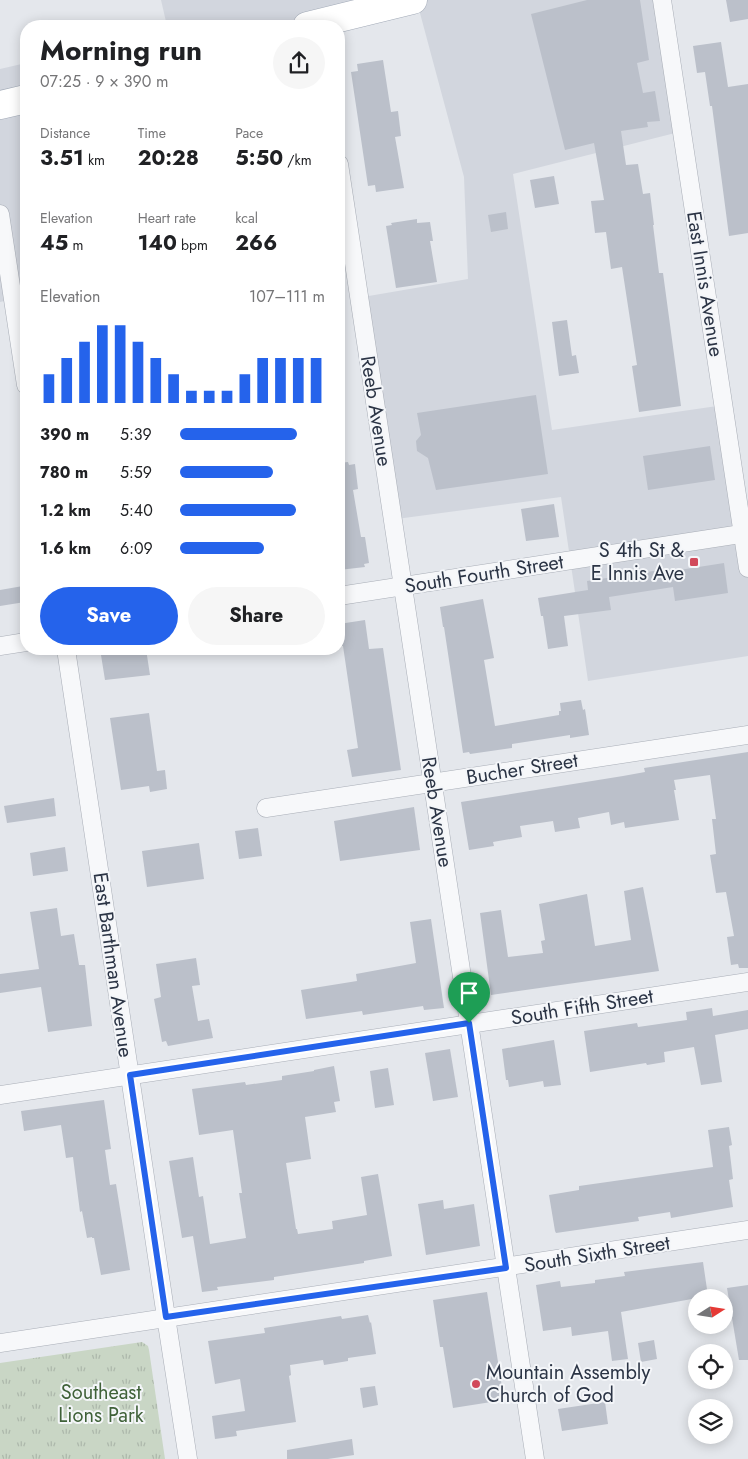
<!DOCTYPE html>
<html lang="en">
<head>
<meta charset="utf-8">
<style>
	:root { --surface:#fff; --page:#f6f6f6; --text:#202124; --muted:#757577; --accent:#2563eb }
	body { margin:0; font-family:Jost,sans-serif; background:var(--page); color:var(--text); height:100vh; display:flex; flex-direction:column; font-size:19px; white-space:nowrap }
	* { box-sizing:border-box; margin:0 }
	p { font-size:16px; color:var(--muted) }
	.icon { flex:none; width:28px; height:28px; fill:none; stroke:currentColor; stroke-width:2; stroke-linecap:round; stroke-linejoin:round }
	.map { position:relative; flex:1; overflow:hidden }
	.sheet { position:absolute; left:20px; top:20px; width:325px; height:635px; display:flex; flex-direction:column; background:var(--surface); border-radius:20px; box-shadow:0 2px 12px #0003 }
	.sheet>* { flex:none }
	.needle { width:32px; rotate:78deg }
	.tools { position:absolute; left:688px; top:1289px; display:grid; gap:10px }
	.tools a { display:grid; place-items:center; width:45px; height:45px; border-radius:50%; background:var(--surface); box-shadow:0 2px 12px #0003; font-size:25px }
	.pin { position:absolute; display:grid; place-items:center; width:42px; height:42px; color:#fff; margin:-51px -21px; border-radius:50% 50% 50% 0; rotate:-45deg; box-shadow:0 0 5px #0007 }
	.pin .icon { rotate:45deg }
	.round { display:grid; place-items:center; flex:none; width:52px; height:52px; border-radius:26px; background:var(--page) }
	.summary { display:flex; align-items:center; justify-content:space-between; height:85px; padding:0 20px }
	h1 { font-size:28px; font-weight:700; line-height:38px }
	.metrics { display:grid; grid-template-columns:repeat(3,1fr); gap:8px; height:85px; padding:5px 20px }
	.metrics div { display:grid; align-content:center }
	.metrics b { font-size:21px; font-weight:700 }
	.metrics small { font-size:14px; font-weight:400 }
	.metrics p { font-size:14px }
	.chart { height:140px; padding:10px 20px }
	.chart p { display:flex; justify-content:space-between }
	.chart svg { width:100%; height:90px; margin-top:5px; stroke:var(--accent); stroke-width:6 }
	.action { display:flex; gap:10px; margin-top:auto; padding:10px 20px }
	.action a { flex:1; height:58px; border-radius:30px; background:var(--accent); color:#fff; font-size:20px; font-weight:700; line-height:58px; text-align:center }
	.action a+a { background:var(--page); color:var(--text) }
	ul { padding:0 20px; list-style:none; font-size:16px }
	li { display:grid; grid-template-columns:80px 60px 1fr; align-items:center; height:38px }
	li i { height:12px; border-radius:6px; background:var(--accent) }
	.map>svg:first-child { display:block }
	.built { fill:#d2d6de }
	.park { fill:url(#park-tufts) }
	.building { fill:#bbc0ca }
	.lines { fill:none; stroke-linecap:round; stroke-linejoin:round }
	.street-casing { stroke:#a9aeb7; stroke-width:19 }
	.primary-casing { stroke:#a3abb8; stroke-width:29 }
	.street { stroke:#f7f8fa; stroke-width:18 }
	.primary { stroke:#fff; stroke-width:28 }
	.route-casing { stroke:#fff; stroke-width:10 }
	.route { stroke:#2563eb; stroke-width:6 }
	.poi-dot { fill:#d1495b; stroke:#f4f6f9; stroke-width:2 }
	.labels { text-anchor:middle; dominant-baseline:central; stroke-width:4; stroke-linejoin:round; paint-order:stroke }
	.street-label { font-size:20px; fill:#2b3445; stroke:#f4f6f9 }
	.poi-label { font-size:20px; fill:#2b3445; stroke:#f4f6f9; text-anchor:end }
	.park-label { font-size:20px; fill:#3f6138; stroke:#f4f6f9 }
</style>
</head>
<body>
<div class="map">
<svg width="748" height="1459" viewBox="0 0 748 1459">
	<defs>
		<pattern id="park-tufts" width="24" height="20" patternUnits="userSpaceOnUse" patternTransform="scale(1.25)"><rect width="24" height="20" fill="#c9d6c5"/><path d="M3 7l-1-3M5 7V3M7 7l1-3M15 17l-1-3M17 17v-4M19 17l1-3" fill="none" stroke="#adb8ab"/></pattern>
	</defs>
	<rect width="100%" height="100%" fill="#e4e7ec"/>
	<!-- built -->
	<g class="built">
		<path d="M161 0H666L683 131 513 174 552 430 731 404 748 521V656L588 681 561 497 389 520 357 298 468 279 464 177 417 2 323 26H167Z"/>
		<path d="M26 63V296L0 302V69Z"/>
	</g>
	<!-- park -->
	<path class="park" d="M142 1342 148 1346 149 1350 165 1459H0V1363Z"/>
	<!-- building -->
	<g class="building">
		<path d="M587 0H640L649 60 637 63 643 93 655 91 660 121 647 122 648 127 621 131 626 165 638 164 643 194 650 193 654 225H653L659 273H663L681 406 639 412 632 366 637 365 622 267 611 269 606 232 595 233 591 201 604 200 594 143 565 150 531 14Z"/>
		<path d="M726 0H748V19L730 22Z"/>
		<path d="M721 42 728 87 748 84V233L729 236 712 106H710L705 72 697 73 693 46Z"/>
		<path d="M383 60 391 112 398 111 401 136 395 137 404 188 376 192 375 185 368 186 351 72 358 71 357 64Z"/>
		<path d="M554 176 559 204 535 208 530 180Z"/>
		<path d="M506 212 508 229 491 232 488 215Z"/>
		<path d="M417 219V223L430 222 433 241H430L437 282 396 288 386 226 392 225 391 223Z"/>
		<path d="M567 320 572 356 576 355 579 373 559 376 552 322Z"/>
		<path d="M536 395 548 474 436 490 428 458 417 451 416 441 421 435 417 413Z"/>
		<path d="M710 446 715 480 648 490 643 456Z"/>
		<path d="M348 462 349 465 355 464 358 489 353 490 361 537H365L369 563 364 564 365 567 339 570V463Z"/>
		<path d="M554 504 559 537 526 541 521 509Z"/>
		<path d="M724 563 728 593 675 601 673 587 609 597 611 610 564 616 568 646 548 649 543 616H541L538 598 588 590 587 581 660 570V573Z"/>
		<path d="M23 586 25 602 0 606V590Z"/>
		<path d="M483 599 494 658 484 660 495 726 559 715V711H561L560 703 581 700 583 710 585 709 589 735 570 738V735L512 744V748L470 754 469 752 463 753 444 627H443L440 607Z"/>
		<path d="M365 620 369 649 383 648 401 770 352 777 347 750 358 748 343 646H339V624Z"/>
		<path d="M121 649H146L150 675 105 680 101 655 107 654 106 651Z"/>
		<path d="M149 713 157 771 165 770 167 789 150 792 149 786 121 790 110 718Z"/>
		<path d="M748 752V968H739L738 964 731 965 727 937 734 936 726 892 716 893 710 855 716 854 712 819H716L710 775 674 780 676 790H674L679 820 625 828 624 822 611 825 609 812 578 818 580 828 555 832 553 821 520 826 522 837 493 842 494 846 469 850 461 802 623 776 645 772 644 768Z"/>
		<path d="M54 798 56 816 7 823 4 806Z"/>
		<path d="M414 807 420 850 340 861 334 821Z"/>
		<path d="M258 828 262 856 239 859 235 831Z"/>
		<path d="M199 843 204 879 147 887 142 851Z"/>
		<path d="M65 847 68 871 33 876 30 853Z"/>
		<path d="M643 887 659 971 491 995 480 913 501 910 508 957 543 953 541 941 545 940 539 904 587 894 595 946 631 940 624 891Z"/>
		<path d="M57 908 61 936 74 934 79 965H85L92 1026 48 1032 41 987 0 993V974L39 969 30 912Z"/>
		<path d="M431 919 444 1008 424 1010 423 1006 363 1015 362 1011 306 1019 301 990 357 981 356 974 416 963 410 922Z"/>
		<path d="M196 958 200 985 192 986 198 1021 209 1019 213 1038 168 1046 166 1041 162 1042 154 999 161 997 156 964Z"/>
		<path d="M712 1008 713 1016 748 1010V1029L715 1035 722 1082 701 1085 694 1047 664 1052 665 1062 647 1065 646 1063 590 1072 584 1031 637 1023 638 1027 687 1020 686 1012Z"/>
		<path d="M554 1040 561 1085 544 1087 543 1081 509 1087 508 1080H506L502 1049Z"/>
		<path d="M450 1049 458 1097 433 1101 425 1053Z"/>
		<path d="M334 1066 340 1101 334 1102 336 1112 305 1117 311 1159 286 1163 296 1229H297L298 1234 333 1229 332 1221 367 1215 361 1177 378 1174 392 1256 364 1261V1263L274 1277V1280L217 1287 218 1290 202 1292 193 1236 182 1238 169 1161 193 1157 199 1197 203 1196 210 1244 246 1238 239 1193H242L233 1130 199 1135 192 1089 245 1082 246 1085 282 1080V1076L314 1071V1070Z"/>
		<path d="M388 1068 394 1105 375 1108 370 1071Z"/>
		<path d="M104 1100 111 1149 105 1150 110 1185 116 1184 130 1270 101 1275 94 1238H92V1237L87 1238 82 1211 80 1212 73 1157 66 1158 61 1125 24 1131 21 1111Z"/>
		<path d="M729 1127 732 1145 729 1146 733 1179 729 1180 733 1207 671 1218 670 1212 638 1217 639 1221 556 1233 555 1231 549 1195 579 1190V1186L713 1167 708 1130Z"/>
		<path d="M443 1200 444 1209 474 1204 480 1246 426 1255 418 1204Z"/>
		<path d="M703 1262 708 1296 621 1312 628 1359 612 1361 608 1331 572 1336 571 1327 543 1331 536 1285 560 1281 561 1287 595 1283V1280L625 1276 624 1272Z"/>
		<path d="M748 1285V1360H739L727 1288Z"/>
		<path d="M487 1292 504 1400 453 1408 443 1347H440L433 1300Z"/>
		<path d="M368 1315 370 1323 371 1322 376 1354 348 1358V1361L324 1365 323 1360 290 1365 291 1375 289 1376 296 1422 236 1431 237 1436 215 1439 212 1416 245 1411 240 1379 215 1384 208 1341 265 1333 264 1328 341 1316 342 1319Z"/>
		<path d="M654 1340 657 1359 641 1362 638 1343Z"/>
		<path d="M375 1386 378 1405 363 1408 360 1388Z"/>
		<path d="M605 1402 608 1424 562 1431 558 1409Z"/>
		<path d="M352 1439 354 1455 328 1459H287V1450Z"/>
	</g>
	<g class="lines">
		<defs>
			<g id="street">
				<path d="M662 0 748 568"/>
				<path d="M339 164 535 1459"/>
				<path d="M0 214 26 385"/>
				<path d="M339 596 748 533"/>
				<path d="M0 646 26 642"/>
				<path d="M66 649 166 1317 188 1459"/>
				<path d="M266 808 748 735"/>
				<path d="M0 1095 748 982"/>
				<path d="M0 1343 748 1230"/>
			</g>
			<g id="primary">
				<path d="M307 26 413 0"/>
				<path d="M0 105 26 99"/>
			</g>
		</defs>
		<!-- street casing -->
		<use href="#street" class="street-casing"/>
		<!-- primary casing -->
		<use href="#primary" class="primary-casing"/>
		<!-- street -->
		<use href="#street" class="street"/>
		<!-- primary -->
		<use href="#primary" class="primary"/>
	</g>
	<g class="lines">
		<defs>
			<path id="route" d="M469 1023 506 1268 166 1317 130 1075Z"/>
		</defs>
		<!-- route casing -->
		<use href="#route" class="route-casing"/>
		<!-- route -->
		<use href="#route" class="route"/>
	</g>
	<!-- markers -->
	<g class="poi-dot">
		<rect x="689" y="557" width="10" height="10" rx="2.5"/>
		<circle cx="476" cy="1384" r="5"/>
	</g>
	<g class="labels">
		<!-- street labels -->
		<g class="street-label">
			<text transform="translate(705 284) rotate(81)">East Innis Avenue</text>
			<text transform="translate(376 411) rotate(81)">Reeb Avenue</text>
			<text transform="translate(484 574) rotate(-9)">South Fourth Street</text>
			<text transform="translate(522 769) rotate(-9)">Bucher Street</text>
			<text transform="translate(437 812) rotate(81)">Reeb Avenue</text>
			<text transform="translate(113 965) rotate(82)">East Barthman Avenue</text>
			<text transform="translate(582 1007) rotate(-9)">South Fifth Street</text>
			<text transform="translate(597 1254) rotate(-9)">South Sixth Street</text>
		</g>
		<!-- poi labels -->
		<g class="poi-label">
			<text x="684" y="550">S 4th St &amp;<tspan x="684" dy="23">E Innis Ave</tspan></text>
			<text x="486" y="1372" text-anchor="start">Mountain Assembly<tspan x="486" dy="23">Church of God</tspan></text>
		</g>
		<!-- park labels -->
		<g class="park-label">
			<text x="101" y="1392">Southeast<tspan x="101" dy="23">Lions Park</tspan></text>
		</g>
	</g>
</svg>
<div class="tools">
<a><svg class="needle" viewBox="-14 -14 28 28"><path d="M0-13l5 13h-10z" fill="#e53935"/><path d="M0 13l5-13h-10z" fill="#757577"/></svg></a>
<a><svg class="icon" aria-label="locate" viewBox="0 0 24 24"><circle cx="12" cy="12" r="6"/><path d="M12 2v4M12 18v4M2 12h4M18 12h4"/></svg></a>
<a><svg class="icon" aria-label="layers" viewBox="0 0 24 24"><path d="M12 4l9 5-9 5-9-5zM3 14l9 5 9-5"/></svg></a>
</div>
<div class="pin" style="left:469px;top:1023px;background:#1e9e55"><svg class="icon" aria-label="arrive" viewBox="0 0 24 24"><path d="M6 21V4h12l-3 4 3 4H6"/></svg></div>
<section class="sheet">
<div class="summary"><div><h1>Morning run</h1><p>07:25 · 9 × 390 m</p></div><a class="round"><svg class="icon" aria-label="share" viewBox="0 0 24 24"><path d="M12 15V3M7 8l5-5 5 5M5 13v7h14v-7"/></svg></a></div>
<div class="metrics">
<div><p>Distance</p><b>3.51<small> km</small></b></div>
<div><p>Time</p><b>20:28</b></div>
<div><p>Pace</p><b>5:50<small> /km</small></b></div>
</div>
<div class="metrics">
<div><p>Elevation</p><b>45<small> m</small></b></div>
<div><p>Heart rate</p><b>140<small> bpm</small></b></div>
<div><p>kcal</p><b>266</b></div>
</div>
<div class="chart"><p><span>Elevation</span>107–111 m</p>
<svg viewBox="0 0 160 44" preserveAspectRatio="none"><path d="M5 44V30M15 44V22M25 44V14M35 44V6M45 44V6M55 44V14M65 44V22M75 44V30M85 44V38M95 44V38M105 44V38M115 44V30M125 44V22M135 44V22M145 44V22M155 44V22"/></svg>
</div>
<ul>
<li><b>390 m</b>5:39<i style="width:81%"></i></li>
<li><b>780 m</b>5:59<i style="width:64%"></i></li>
<li><b>1.2 km</b>5:40<i style="width:80%"></i></li>
<li><b>1.6 km</b>6:09<i style="width:58%"></i></li>
</ul>
<div class="action"><a>Save</a><a>Share</a></div>
</section>
</div>
</body>
</html>
